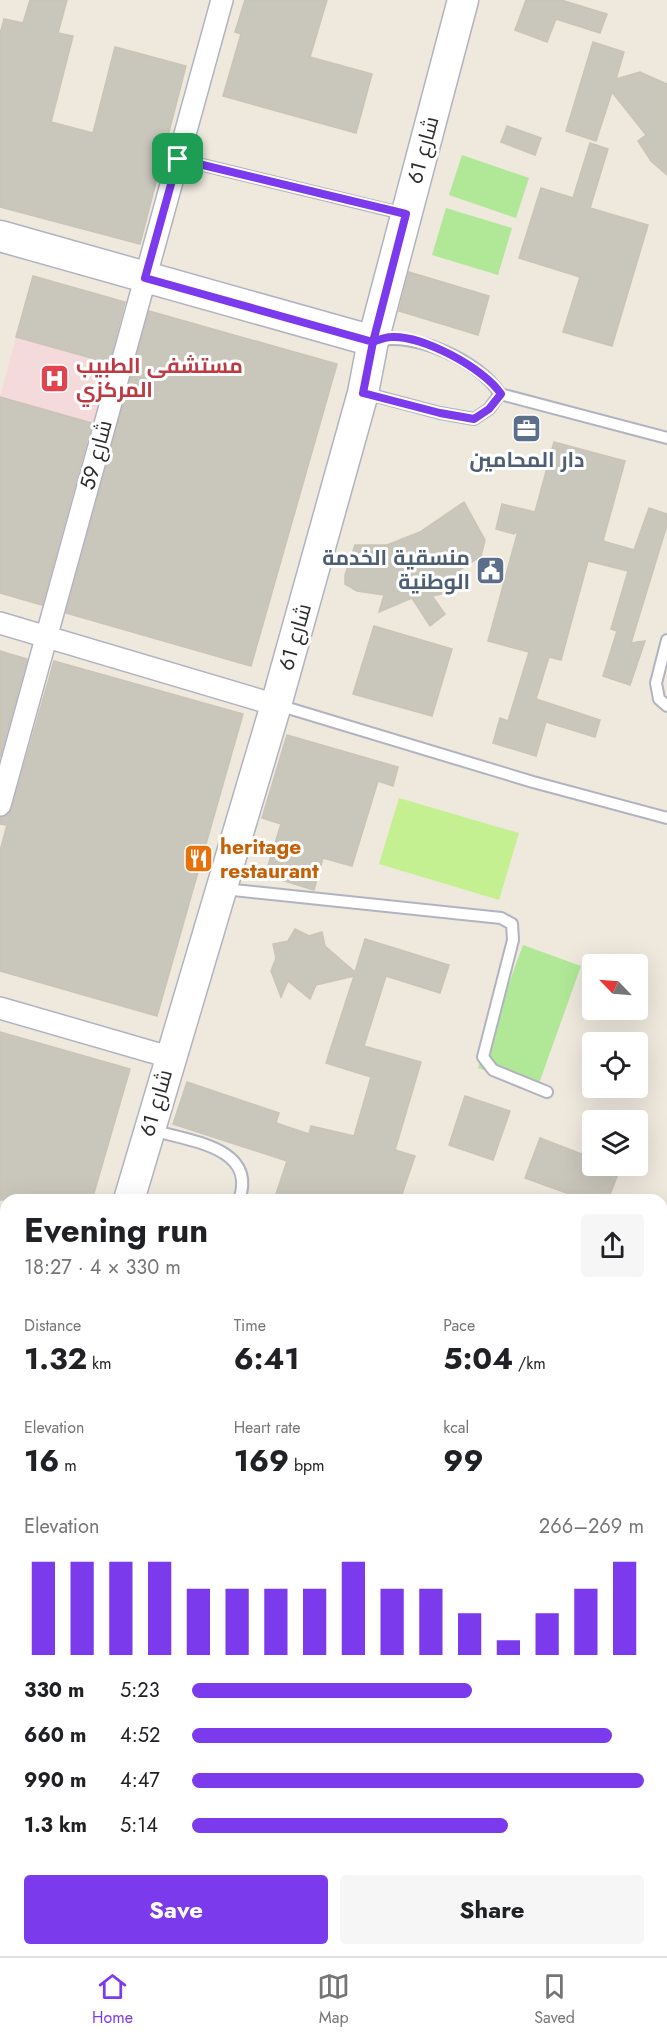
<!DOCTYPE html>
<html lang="en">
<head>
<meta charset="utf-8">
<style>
	:root { --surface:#fff; --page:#f6f6f6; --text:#202124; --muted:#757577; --line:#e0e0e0; --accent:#7c3aed }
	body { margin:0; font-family:Jost,Cairo,sans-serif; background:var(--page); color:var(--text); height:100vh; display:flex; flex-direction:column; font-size:22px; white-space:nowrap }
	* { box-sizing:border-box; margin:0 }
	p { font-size:20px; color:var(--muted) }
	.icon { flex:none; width:33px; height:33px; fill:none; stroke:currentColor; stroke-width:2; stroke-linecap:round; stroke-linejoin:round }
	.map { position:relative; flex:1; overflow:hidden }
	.side { position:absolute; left:0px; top:1194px; width:668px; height:762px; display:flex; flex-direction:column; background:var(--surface); border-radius:18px 18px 0 0; box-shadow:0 6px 24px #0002 }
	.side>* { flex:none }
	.needle { width:39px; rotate:295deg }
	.buttons { position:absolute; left:582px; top:954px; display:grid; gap:12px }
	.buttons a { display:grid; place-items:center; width:66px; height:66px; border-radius:6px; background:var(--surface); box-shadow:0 6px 24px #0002; font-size:30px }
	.pin { position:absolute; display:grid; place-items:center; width:51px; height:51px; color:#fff; margin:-26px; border-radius:12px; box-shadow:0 3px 9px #0006 }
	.round { display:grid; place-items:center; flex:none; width:63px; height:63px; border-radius:6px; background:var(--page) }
	.overview { display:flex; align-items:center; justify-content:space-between; height:102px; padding:0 24px }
	h1 { font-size:33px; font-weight:700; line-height:45px }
	.stats { display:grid; grid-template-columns:repeat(3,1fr); gap:9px; height:102px; padding:6px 24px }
	.stats div { display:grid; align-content:center }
	.stats b { font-size:30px; font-weight:700 }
	.stats small { font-size:16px; font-weight:400 }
	.stats p { font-size:16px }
	.chart { height:168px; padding:12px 24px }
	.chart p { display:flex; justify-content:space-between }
	.chart svg { width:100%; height:108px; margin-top:6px; stroke:var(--accent); stroke-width:6 }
	.cta { display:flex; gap:12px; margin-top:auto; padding:12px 24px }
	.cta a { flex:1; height:69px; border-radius:6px; background:var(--accent); color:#fff; font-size:24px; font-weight:700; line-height:69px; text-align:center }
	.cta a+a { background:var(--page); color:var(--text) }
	ul { padding:0 24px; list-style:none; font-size:20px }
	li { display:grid; grid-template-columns:96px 72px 1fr; align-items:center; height:45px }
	li i { height:15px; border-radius:8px; background:var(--accent) }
	.tab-bar { display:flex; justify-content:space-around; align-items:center; height:84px; border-top:2px solid var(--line); background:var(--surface); font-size:16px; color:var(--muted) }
	.tab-bar a { display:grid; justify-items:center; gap:3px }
	.tab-bar .selected { color:var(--accent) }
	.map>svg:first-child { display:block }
	.medical { fill:#f5dadb }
	.green { fill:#b0e897 }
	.pitch { fill:#c5f092 }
	.building { fill:#c9c6bc; stroke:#cac4b7; stroke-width:1.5 }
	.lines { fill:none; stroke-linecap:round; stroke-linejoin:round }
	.lane-casing { stroke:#b1b3c0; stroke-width:14 }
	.street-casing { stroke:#b1b3c0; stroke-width:24 }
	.secondary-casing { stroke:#b1b3c0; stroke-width:33 }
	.lane { stroke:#fff; stroke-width:10 }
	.street { stroke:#fff; stroke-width:21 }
	.secondary { stroke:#fff; stroke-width:30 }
	.route-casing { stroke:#fff; stroke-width:12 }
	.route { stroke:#7c3aed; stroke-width:8 }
	.labels { text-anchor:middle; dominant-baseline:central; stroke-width:6; stroke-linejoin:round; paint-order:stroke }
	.street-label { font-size:21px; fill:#2c2c2c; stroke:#fff }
	.health-label { font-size:21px; font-weight:bold; fill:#be3a42; stroke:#fff; text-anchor:start }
	.service-label { font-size:21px; font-weight:bold; fill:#4e5e75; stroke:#fff }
	.food-label { font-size:21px; font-weight:bold; fill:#c56008; stroke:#fff; text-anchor:start }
</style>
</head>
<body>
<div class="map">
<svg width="667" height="1956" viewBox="0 0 667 1956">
	<rect width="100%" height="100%" fill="#eee8dd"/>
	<!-- medical -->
	<path class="medical" d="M16 337 110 363 93 424 0 397Z"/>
	<!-- green -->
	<g class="green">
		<path d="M462 155 529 178 516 218 449 195Z"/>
		<path d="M446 208 512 228 498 275 432 255Z"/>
		<path d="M523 945 581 966 537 1089 478 1068Z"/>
	</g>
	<!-- pitch -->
	<g class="pitch">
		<path d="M399 798 519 833 499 900 379 864Z"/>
		<path d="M662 1316 667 1317V1631L662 1629Z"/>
	</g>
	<!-- building -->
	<g class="building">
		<path d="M30 0H67L58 33 73 36 51 122 93 133 115 47 186 66 140 244 0 207V34L4 19 23 23Z"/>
		<path d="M245 0H327L310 57 372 74 356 133 223 96 241 34 235 32Z"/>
		<path d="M526 0H561L607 14 600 33 556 19 547 42 515 30Z"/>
		<path d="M593 42 624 52 616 79 640 72 667 84V175L651 161 638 141 646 135 612 92 596 141 566 131Z"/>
		<path d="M507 126 541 138 535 155 501 142Z"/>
		<path d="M590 143 608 149 590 208 648 225 612 346 563 332 580 277 519 258 541 188 573 198Z"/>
		<path d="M409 272 489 296 478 335 399 311Z"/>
		<path d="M33 276 125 302 109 363 16 337Z"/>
		<path d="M149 311 337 364 251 666 66 613Z"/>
		<path d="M0 397 92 423 42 605 0 593Z"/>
		<path d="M554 442 625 461 603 541 634 550 649 508 667 514V525L631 643 645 641 630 685 603 676 617 631 611 629 628 571 588 561 561 660 549 657 536 699 600 720 595 737 546 722 536 756 493 743 500 718 508 721 529 652 488 641 518 531 514 534 496 529 502 504 535 512Z"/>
		<path d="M464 502 485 540 481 556 460 570 466 589 432 596 445 614 430 626 412 598 379 612 384 595 357 591 345 584V575L355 545H387L420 532Z"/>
		<path d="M374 626 452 649 432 716 353 694Z"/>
		<path d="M0 651 27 659 0 757Z"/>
		<path d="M54 661 243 714 157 1016 0 971V851L7 825 0 824V817L8 814 12 808Z"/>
		<path d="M287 735 398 767 393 786 378 781 352 866 323 858 314 890 265 875 281 824 262 818Z"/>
		<path d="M295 929 309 936 322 932 325 946 355 972 365 939 449 965 440 993 386 976 364 1046 421 1062 395 1150 415 1156 400 1200H274L287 1161 173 1124 187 1082 279 1113 276 1123 309 1134 311 1126 354 1136 371 1077 326 1063 354 976 316 985 310 999 288 981 281 997 271 971 276 958 273 944 288 941Z"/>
		<path d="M0 1032 130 1069 92 1200H0Z"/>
		<path d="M465 1096 510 1111 493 1160 449 1145Z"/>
		<path d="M540 1138 592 1158V1166H621L608 1200H586L525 1178Z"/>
	</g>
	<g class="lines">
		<defs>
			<g id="lane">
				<path d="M178 159 405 214"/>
				<path d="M376 341C414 331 480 361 500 394L667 438"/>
				<path d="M364 393 440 413 474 419 489 409 500 394"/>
				<path d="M667 640 656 683 659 699 667 706"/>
				<path d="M278 705 533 782 667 818"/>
				<path d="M224 889 501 918 512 924 513 940 483 1057 493 1070 547 1092"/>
				<path d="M152 1130C189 1141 258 1147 239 1200"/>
				<path d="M76 1956 78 1950"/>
				<path d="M409 1956 410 1950"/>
			</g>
			<g id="street">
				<path d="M0 623 276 705"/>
				<path d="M0 805 222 0"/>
				<path d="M0 1008 169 1057"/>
			</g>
			<g id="secondary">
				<path d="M0 236 373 341"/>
				<path d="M129 1200 276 705 363 393 373 341 463 0"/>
				<path d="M0 1655 6 1634"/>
			</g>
		</defs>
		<!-- lane casing -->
		<use href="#lane" class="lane-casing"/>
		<!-- street casing -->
		<use href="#street" class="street-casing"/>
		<!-- secondary casing -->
		<use href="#secondary" class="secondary-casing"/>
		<!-- lane -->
		<use href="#lane" class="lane"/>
		<!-- street -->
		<use href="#street" class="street"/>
		<!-- secondary -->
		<use href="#secondary" class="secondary"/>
	</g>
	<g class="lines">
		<defs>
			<path id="route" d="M178 159 145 278 373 342 363 393 440 413 474 419 489 409 501 394C484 368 422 335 391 337 385 337 379 340 373 342L406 214 178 159"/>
		</defs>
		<!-- route casing -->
		<use href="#route" class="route-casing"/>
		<!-- route -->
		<use href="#route" class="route"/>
	</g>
	<!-- icons -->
	<defs>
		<symbol id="hospital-square" viewBox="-11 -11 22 22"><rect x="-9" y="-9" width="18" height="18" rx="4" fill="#e0444e" stroke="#fff"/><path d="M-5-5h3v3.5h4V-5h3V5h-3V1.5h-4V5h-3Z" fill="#fff"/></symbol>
		<symbol id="office-square" viewBox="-11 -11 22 22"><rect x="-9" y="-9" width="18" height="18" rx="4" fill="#5c6f8a" stroke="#fff"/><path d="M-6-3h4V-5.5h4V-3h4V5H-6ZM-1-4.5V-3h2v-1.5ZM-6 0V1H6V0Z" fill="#fff"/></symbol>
		<symbol id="civic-square" viewBox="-11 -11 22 22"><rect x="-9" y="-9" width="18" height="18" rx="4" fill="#5c6f8a" stroke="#fff"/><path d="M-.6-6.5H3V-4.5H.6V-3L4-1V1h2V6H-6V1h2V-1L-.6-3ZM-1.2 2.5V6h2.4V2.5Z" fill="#fff"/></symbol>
		<symbol id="restaurant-square" viewBox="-11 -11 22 22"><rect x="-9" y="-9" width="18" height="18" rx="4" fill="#e8710a" stroke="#fff"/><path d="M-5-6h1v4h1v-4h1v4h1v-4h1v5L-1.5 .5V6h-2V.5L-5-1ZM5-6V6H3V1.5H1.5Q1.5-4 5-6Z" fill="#fff"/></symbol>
	</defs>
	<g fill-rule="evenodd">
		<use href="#hospital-square" x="38" y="362" width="33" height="33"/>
		<use href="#office-square" x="510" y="412" width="33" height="33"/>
		<use href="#civic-square" x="474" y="554" width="33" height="33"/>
		<use href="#restaurant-square" x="182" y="842" width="33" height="33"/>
	</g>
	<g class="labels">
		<!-- street labels -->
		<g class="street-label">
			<text transform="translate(423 150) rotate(-75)">شارع 61</text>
			<text transform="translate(96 455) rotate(-75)">شارع 59</text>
			<text transform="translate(295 637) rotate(-74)">شارع 61</text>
			<text transform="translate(156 1103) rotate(-74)">شارع 61</text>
		</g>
		<!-- health labels -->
		<g class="health-label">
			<text x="76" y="366">مستشفى الطبيب<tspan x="76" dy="24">المركزي</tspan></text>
		</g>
		<!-- service labels -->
		<g class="service-label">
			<text x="527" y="460">دار المحامين</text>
			<text x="470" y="558" text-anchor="end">منسقية الخدمة<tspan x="470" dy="24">الوطنية</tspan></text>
		</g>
		<!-- food labels -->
		<g class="food-label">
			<text x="220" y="847">heritage<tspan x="220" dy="24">restaurant</tspan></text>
		</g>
	</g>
</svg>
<div class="buttons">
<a><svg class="needle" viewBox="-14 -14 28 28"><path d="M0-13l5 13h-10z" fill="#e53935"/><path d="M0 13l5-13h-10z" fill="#757577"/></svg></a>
<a><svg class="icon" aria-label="locate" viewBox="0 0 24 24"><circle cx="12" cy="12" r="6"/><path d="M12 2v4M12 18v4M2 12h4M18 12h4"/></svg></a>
<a><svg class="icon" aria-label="layers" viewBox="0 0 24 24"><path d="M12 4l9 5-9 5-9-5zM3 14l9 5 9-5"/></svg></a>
</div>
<div class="pin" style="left:178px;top:159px;background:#1e9e55"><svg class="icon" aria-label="arrive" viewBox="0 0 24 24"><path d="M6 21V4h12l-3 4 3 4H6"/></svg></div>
<section class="side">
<div class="overview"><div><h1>Evening run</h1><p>18:27 · 4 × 330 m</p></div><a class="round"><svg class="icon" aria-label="share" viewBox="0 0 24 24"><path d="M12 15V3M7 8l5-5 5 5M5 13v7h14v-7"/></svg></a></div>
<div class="stats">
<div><p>Distance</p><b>1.32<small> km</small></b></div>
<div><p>Time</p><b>6:41</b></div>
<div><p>Pace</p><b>5:04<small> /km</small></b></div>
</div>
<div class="stats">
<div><p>Elevation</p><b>16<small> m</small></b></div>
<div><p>Heart rate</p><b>169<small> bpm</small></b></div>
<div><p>kcal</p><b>99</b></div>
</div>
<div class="chart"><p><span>Elevation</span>266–269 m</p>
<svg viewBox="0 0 160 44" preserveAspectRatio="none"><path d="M5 44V6M15 44V6M25 44V6M35 44V6M45 44V17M55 44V17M65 44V17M75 44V17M85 44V6M95 44V17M105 44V17M115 44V27M125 44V38M135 44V27M145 44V17M155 44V6"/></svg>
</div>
<ul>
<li><b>330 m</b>5:23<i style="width:62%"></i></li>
<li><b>660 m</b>4:52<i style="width:93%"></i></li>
<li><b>990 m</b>4:47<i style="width:100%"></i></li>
<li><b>1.3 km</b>5:14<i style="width:70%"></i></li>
</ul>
<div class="cta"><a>Save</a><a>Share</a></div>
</section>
</div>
<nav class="tab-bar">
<a class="selected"><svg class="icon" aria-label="home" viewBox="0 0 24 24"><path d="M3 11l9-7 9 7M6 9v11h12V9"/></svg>Home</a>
<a><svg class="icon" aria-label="map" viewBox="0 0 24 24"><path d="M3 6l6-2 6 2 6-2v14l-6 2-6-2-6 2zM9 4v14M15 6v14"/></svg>Map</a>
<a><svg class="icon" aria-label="saved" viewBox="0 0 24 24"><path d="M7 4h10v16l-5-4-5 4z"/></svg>Saved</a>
</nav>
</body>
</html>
